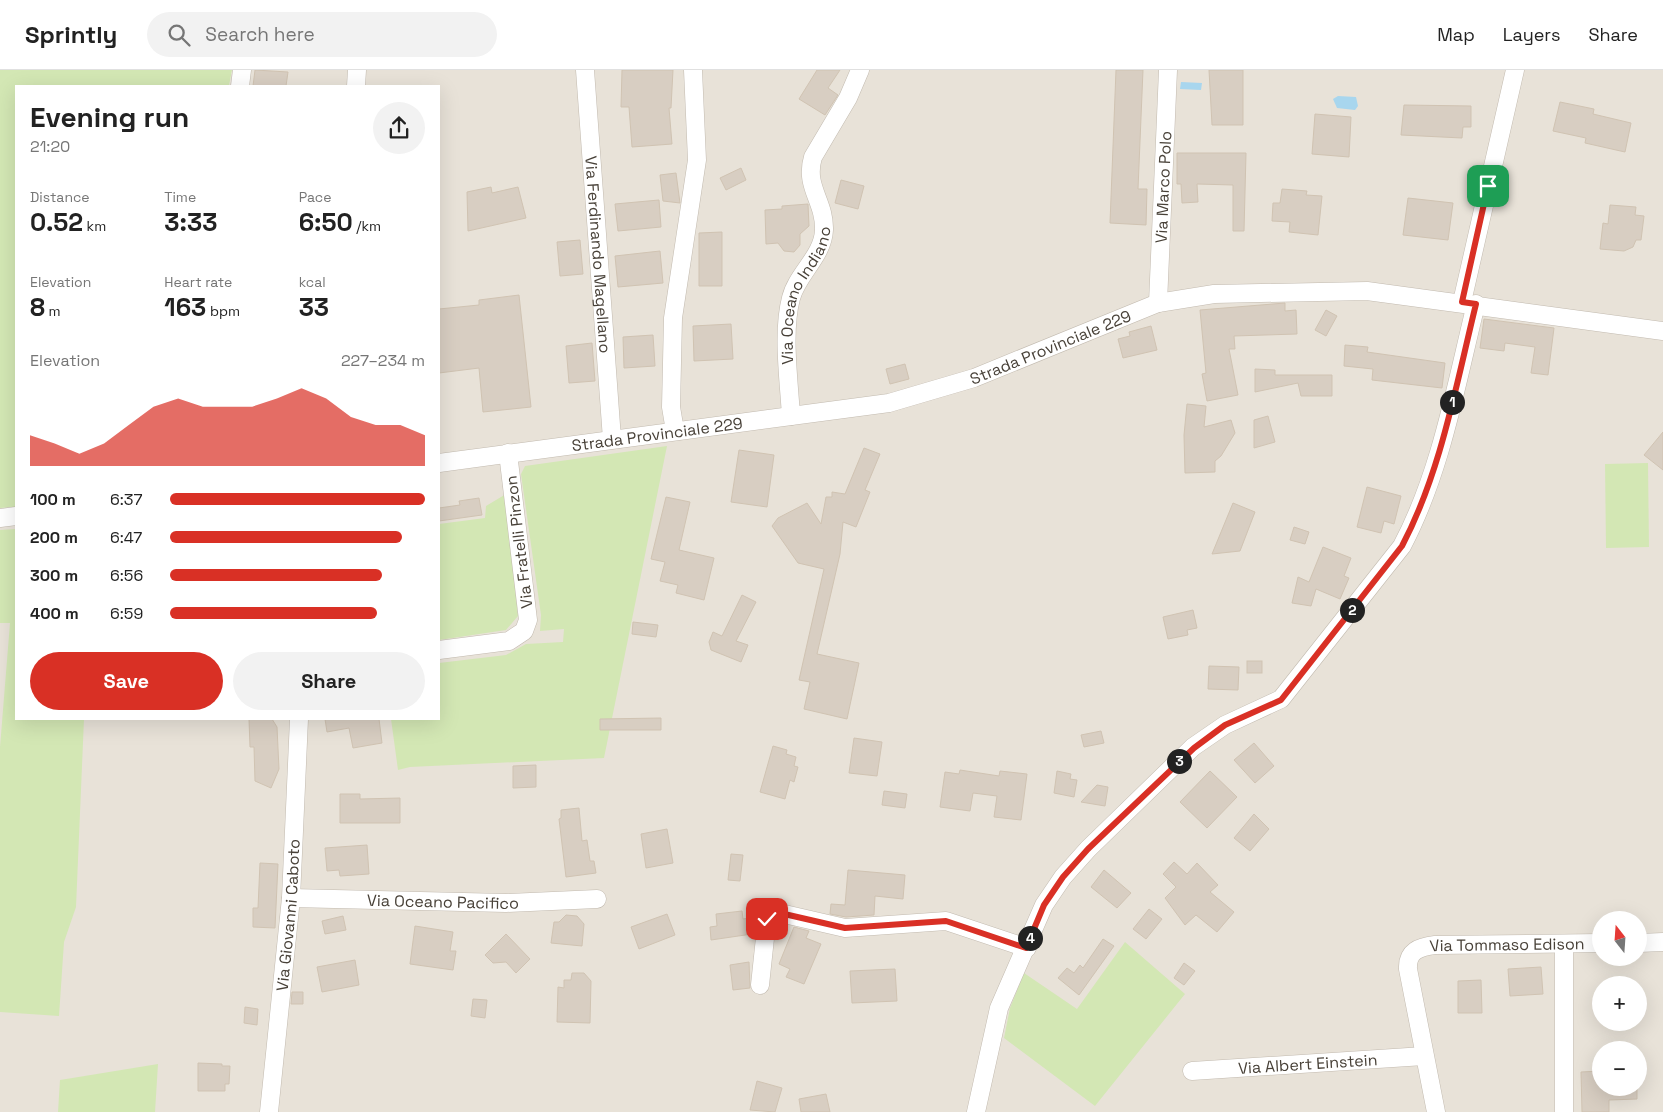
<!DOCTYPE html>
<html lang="en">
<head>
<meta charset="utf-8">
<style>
	:root { --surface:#fff; --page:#f2f2f2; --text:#222; --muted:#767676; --line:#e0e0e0; --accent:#d93025 }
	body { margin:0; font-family:"Space Grotesk",sans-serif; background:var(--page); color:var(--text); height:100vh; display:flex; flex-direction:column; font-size:19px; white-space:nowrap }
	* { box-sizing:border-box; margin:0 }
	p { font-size:16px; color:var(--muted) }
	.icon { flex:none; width:28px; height:28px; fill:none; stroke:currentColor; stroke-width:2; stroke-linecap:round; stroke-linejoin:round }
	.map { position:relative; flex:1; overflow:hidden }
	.sheet { position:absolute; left:15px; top:15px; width:425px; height:635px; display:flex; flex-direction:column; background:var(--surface); border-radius:0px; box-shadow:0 5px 20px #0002 }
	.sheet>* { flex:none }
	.needle { width:32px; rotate:343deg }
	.fabs { position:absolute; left:1592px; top:841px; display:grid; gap:10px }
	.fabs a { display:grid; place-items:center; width:55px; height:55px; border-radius:50%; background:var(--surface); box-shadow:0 5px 20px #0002; font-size:25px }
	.pin { position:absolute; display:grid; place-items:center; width:42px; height:42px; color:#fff; margin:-21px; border-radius:10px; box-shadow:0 2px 8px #0006 }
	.km { position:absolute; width:25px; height:25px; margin:-12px; border-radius:50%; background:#222; color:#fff; font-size:14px; line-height:25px; text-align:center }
	.round { display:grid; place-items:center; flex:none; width:52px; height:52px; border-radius:26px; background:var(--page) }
	.head { display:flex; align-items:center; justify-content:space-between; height:85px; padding:0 15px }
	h1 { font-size:28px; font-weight:700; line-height:38px }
	.figures { display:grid; grid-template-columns:repeat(3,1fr); gap:8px; height:85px; padding:5px 15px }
	.figures div { display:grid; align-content:center }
	.figures b { font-size:25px; font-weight:700 }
	.figures small { font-size:14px; font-weight:400 }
	.figures p { font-size:14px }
	.chart { height:140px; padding:10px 15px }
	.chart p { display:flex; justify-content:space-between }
	.chart svg { width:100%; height:90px; margin-top:5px; fill:var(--accent); opacity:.7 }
	.action { display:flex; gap:10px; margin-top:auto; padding:10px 15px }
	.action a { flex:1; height:58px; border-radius:30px; background:var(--accent); color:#fff; font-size:20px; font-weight:700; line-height:58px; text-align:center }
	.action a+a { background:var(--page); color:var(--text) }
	ul { padding:0 15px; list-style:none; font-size:16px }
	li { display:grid; grid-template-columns:80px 60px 1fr; align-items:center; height:38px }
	li i { height:12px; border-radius:6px; background:var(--accent) }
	header { display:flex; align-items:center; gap:30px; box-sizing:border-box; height:70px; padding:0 25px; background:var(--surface); border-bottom:1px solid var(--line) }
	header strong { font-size:24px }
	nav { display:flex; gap:28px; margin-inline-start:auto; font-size:18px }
	.search { width:350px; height:45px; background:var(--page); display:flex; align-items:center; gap:12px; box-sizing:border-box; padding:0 18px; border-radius:28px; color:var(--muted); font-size:19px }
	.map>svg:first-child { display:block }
	.residential { fill:#e8e2d8; fill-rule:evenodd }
	.green { fill:#d3e7b4 }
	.water { fill:#a8d6ee }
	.building { fill:#d8cec2; stroke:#d0c3b2 }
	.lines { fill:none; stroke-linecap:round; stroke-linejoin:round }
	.minor-casing { stroke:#c2baaf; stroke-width:19 }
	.minor { stroke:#fff; stroke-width:18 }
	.route-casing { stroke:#fff; stroke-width:10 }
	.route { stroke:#d93025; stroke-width:6 }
	.labels { text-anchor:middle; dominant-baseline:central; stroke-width:4.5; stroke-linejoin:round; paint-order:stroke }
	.street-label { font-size:16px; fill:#484138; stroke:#fff }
</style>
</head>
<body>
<header>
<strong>Sprintly</strong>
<div class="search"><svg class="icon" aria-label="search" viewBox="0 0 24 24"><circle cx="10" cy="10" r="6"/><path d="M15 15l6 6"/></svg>Search here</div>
<nav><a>Map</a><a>Layers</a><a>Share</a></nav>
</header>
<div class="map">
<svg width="1663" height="1042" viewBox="0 0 1663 1042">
	<rect width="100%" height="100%" fill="#f4f0e9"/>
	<!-- residential -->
	<path class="residential" d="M232 0H1663V1042H0V438L16 437V649H439V16H229ZM1601 850H1639V888H1601ZM1601 915H1639V952H1601ZM1601 980H1639V1018H1601Z"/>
	<!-- green -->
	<g class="green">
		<path d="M0 0H232L229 16H16V437L0 438Z"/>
		<path d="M667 376 604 688 410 697 398 700 391 649H439V593L506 585 526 574 563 572 564 559 540 561 541 545 521 404 525 396Z"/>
		<path d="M1648 393 1649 477 1606 478 1605 394Z"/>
		<path d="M506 424 518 546 506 560 439 570V454L485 448 486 436Z"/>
		<path d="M16 459V649H84L76 837 64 872 59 946 0 942V677L10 553H0V460Z"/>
		<path d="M1125 872 1185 924 1095 1036 1004 968 1010 938 1024 903 1077 939Z"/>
		<path d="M158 994 155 1042H58L60 1010Z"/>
	</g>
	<!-- water -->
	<g class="water">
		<path d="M1181 12 1202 13 1201 20 1180 19Z"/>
		<path d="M1338 26 1356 27 1358 36 1355 40 1337 38 1333 29Z"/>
	</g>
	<!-- building -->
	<g class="building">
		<path d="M255 0 288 2 286 16H253Z"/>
		<path d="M622 0H673L671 38H669L672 74 632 77 629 37H621Z"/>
		<path d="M817 0H840L828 18 838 25 825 45 799 29Z"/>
		<path d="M1116 0H1143L1138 119H1147L1146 155 1110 153Z"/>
		<path d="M1209 0H1243V55H1212Z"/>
		<path d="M1560 32 1594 39 1593 44 1631 53 1625 82 1585 73 1586 68 1553 61Z"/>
		<path d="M1404 35 1471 36V57H1463L1462 68 1401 65Z"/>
		<path d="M1315 44 1351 47 1349 87 1312 84Z"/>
		<path d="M1177 83H1246L1244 161H1233V115L1197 114 1198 132 1182 133 1181 114H1177Z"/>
		<path d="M741 98 746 110 726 120 720 108Z"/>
		<path d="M676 103 680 133 663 131 660 105Z"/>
		<path d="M841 110 864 116 858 139 835 133Z"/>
		<path d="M491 117 492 123 518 117 526 148 468 161 467 122Z"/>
		<path d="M1282 119 1307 121 1306 125 1322 126 1318 165 1289 162 1290 152 1272 151 1273 133H1280Z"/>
		<path d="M1408 128 1453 133 1448 170 1403 165Z"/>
		<path d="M659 130 661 157 618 161 615 134Z"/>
		<path d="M808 134 809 156 800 164V175L794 182 784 181 778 173 766 174 765 140 782 139V136Z"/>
		<path d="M1610 135 1636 137 1635 145 1644 146 1641 170H1636L1633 177 1624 181 1600 179 1603 153 1608 154Z"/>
		<path d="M722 162V216H699V163Z"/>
		<path d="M580 170 583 204 560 206 557 172Z"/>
		<path d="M660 181 663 213 618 217 615 186Z"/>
		<path d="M519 225 531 337 483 342 479 298 439 303V239L479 235V230Z"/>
		<path d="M1285 233V241L1296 240 1297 264 1234 266 1235 279H1229L1238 325 1207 331 1202 304 1206 303 1200 240Z"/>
		<path d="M1326 240 1337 246 1326 266 1315 260Z"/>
		<path d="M1484 249 1554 258 1548 305 1531 303 1535 277 1505 273 1504 281 1480 278Z"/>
		<path d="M731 254 733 289 694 291 693 256Z"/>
		<path d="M1151 256 1157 280 1123 288 1118 269 1130 266 1129 262Z"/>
		<path d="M653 265 655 296 624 298 623 267Z"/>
		<path d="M592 273 595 311 569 313 566 276Z"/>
		<path d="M1345 275 1368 277 1367 282 1445 293 1442 318 1372 310 1373 299 1344 296Z"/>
		<path d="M905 294 909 309 890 314 886 299Z"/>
		<path d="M1255 299 1275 300V305H1332V326H1301L1298 313 1255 322Z"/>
		<path d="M1187 334 1206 336 1204 357 1231 350 1235 363 1221 386 1215 391V402L1185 403 1184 365Z"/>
		<path d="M1268 346 1275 372 1254 378V350Z"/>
		<path d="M1663 362V400L1644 385Z"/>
		<path d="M864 378 880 384 865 420 870 422 856 457 843 452 840 484 817 584 859 593 847 649 804 639 810 612 799 610 824 499 798 493 772 456 778 448 807 433 821 454 826 427H832V422L845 424Z"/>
		<path d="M739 380 774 385 767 437 731 432Z"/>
		<path d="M1367 417 1401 426 1394 454 1384 451 1381 463 1357 457Z"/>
		<path d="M666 427 690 432 679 480 714 488 704 530 676 523 678 515 660 511 665 492 651 489Z"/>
		<path d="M479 428 482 445 439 451V438L460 435 459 431Z"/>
		<path d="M1233 433 1255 442 1240 481 1212 484Z"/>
		<path d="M1294 457 1309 462 1305 474 1290 470Z"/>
		<path d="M1323 477 1351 488 1344 506 1349 508 1340 529 1316 519 1311 536 1292 533 1298 507 1309 512Z"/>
		<path d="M742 525 756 532 736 571 748 575 741 592 711 580 709 572 713 562 722 566Z"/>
		<path d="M1193 540 1197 558 1187 560 1188 565 1168 569 1163 547Z"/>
		<path d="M633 552 658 555 656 567 632 564Z"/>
		<rect x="1247" y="591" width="15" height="12"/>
		<path d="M1209 596 1239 597 1238 620 1208 619Z"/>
		<path d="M661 648V660H600V649Z"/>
		<path d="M249 649H272L277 657 279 699 271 718 255 711 254 677H250Z"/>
		<path d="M325 649H379L382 673 353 678 349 658 327 662Z"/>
		<path d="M1101 661 1104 673 1084 677 1081 665Z"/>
		<path d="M854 668 882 672 877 706 849 703Z"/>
		<path d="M1254 673 1274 696 1255 713 1234 690Z"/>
		<path d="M773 676 787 680 786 684 796 687 794 696 798 697 794 712 790 710 785 729 760 722Z"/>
		<path d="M536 695V717L513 718V696Z"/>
		<path d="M960 700 999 706 1000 701 1027 704 1021 750 994 747 997 726 973 723 970 741 940 737 945 702 959 704Z"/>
		<path d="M1057 701 1071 704 1070 709 1077 710 1074 727 1054 723Z"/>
		<path d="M1210 701 1237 727 1207 758 1180 732Z"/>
		<path d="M1097 715 1108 717 1105 736 1081 732Z"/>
		<path d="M884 721 907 724 905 738 882 735Z"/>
		<path d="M340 724H360V729L400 728V753H340Z"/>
		<path d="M579 738 582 771 587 770 590 791H594L596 803 566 807 559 749 561 748V740Z"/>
		<path d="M1254 744 1269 759 1250 781 1234 768Z"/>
		<path d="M667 759 673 793 646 798 641 764Z"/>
		<path d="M367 775 369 804 340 806 339 800 327 801 325 778Z"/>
		<path d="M731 784 743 785 740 811 728 810Z"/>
		<path d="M1174 792 1187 804 1197 793 1218 815 1210 822 1234 842 1217 862 1196 845 1185 855 1165 828 1176 817 1163 804Z"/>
		<path d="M260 793 278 794 275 858 253 857V838H258Z"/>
		<path d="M848 800 905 805 903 829 875 826 874 845 846 847 830 844 831 834 845 835Z"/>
		<path d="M1104 800 1131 823 1117 838 1091 817Z"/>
		<path d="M1149 839 1162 849 1146 869 1133 859Z"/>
		<path d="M742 841 743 849 750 848 752 864 711 870 710 857 717 856 716 844Z"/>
		<path d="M667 844 675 865 639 879 631 857Z"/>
		<path d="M566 845 577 846 584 854 582 876 551 873 554 852H559Z"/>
		<path d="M343 846 346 860 325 864 322 851Z"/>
		<path d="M415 856 453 862 450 881H456L453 900 410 894Z"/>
		<path d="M794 857 809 861 806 868 821 874 804 914 786 907 790 899 779 894Z"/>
		<path d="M506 864 530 889 516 903 506 892 493 893 485 885Z"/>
		<path d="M1103 869 1114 876 1079 925 1058 908 1067 898 1074 903 1080 895 1083 898Z"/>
		<path d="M355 890 359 915 322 922 317 897Z"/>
		<path d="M749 892 750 918 733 920 730 895Z"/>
		<path d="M1184 893 1195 901 1184 915 1174 908Z"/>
		<path d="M1541 897 1543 924 1510 926 1508 899Z"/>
		<path d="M895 899 897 931 852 933 850 901Z"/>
		<path d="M572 903H584L591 911 590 953 557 952 558 917 564 918V910H571Z"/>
		<path d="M1481 910 1482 943H1458V911Z"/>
		<path d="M292 922H303V934H291Z"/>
		<path d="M473 929 487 930 485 948 471 946Z"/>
		<path d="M245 937 258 939 257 955 244 953Z"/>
		<path d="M198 993 222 994V996H230L229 1014H225V1021H198Z"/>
		<path d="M1601 1001V1018H1637V1029L1609 1030V1042H1582L1581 1002Z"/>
		<path d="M757 1011 782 1018 775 1042 750 1040Z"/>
		<path d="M826 1024 830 1042H801L799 1029Z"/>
	</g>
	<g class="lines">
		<defs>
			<g id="minor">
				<path id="s1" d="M585 0 612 369"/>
				<path d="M240 16 242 0"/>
				<path d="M356 16 357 0"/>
				<path d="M1462 232 1515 0"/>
				<path id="s2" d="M1158 233 1168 0"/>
				<path id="s3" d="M791 346C789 311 782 262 791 228 797 204 823 186 824 160 825 131 804 117 813 87L848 28 860 0"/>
				<path d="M675 361 671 337 673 248 697 90 693 0"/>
				<path id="s4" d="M439 393 889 333 974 308 1158 233 1214 224 1367 221 1663 261"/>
				<path d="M0 448 16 446"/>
				<path d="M439 580 509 571 524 561 528 550 508 383"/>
				<path id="s5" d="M291 828 506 833 597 829"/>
				<path d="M1639 873 1663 872"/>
				<path d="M760 915 767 849 780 843 845 858 946 851 1027 878"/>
				<path id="s6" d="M1192 1001 1424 986"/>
				<path id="s7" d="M269 1042 291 828 299 649"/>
				<path d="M976 1042 999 938 1044 835 1063 807 1088 779 1193 677 1225 655 1281 629 1402 476C1441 402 1456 315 1476 234"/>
				<path id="s8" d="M1436 1042 1408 899C1407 881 1419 877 1435 875L1601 873"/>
				<path d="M1564 1042V874"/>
			</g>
		</defs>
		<!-- minor casing -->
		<use href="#minor" class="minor-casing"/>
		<!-- minor -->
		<use href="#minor" class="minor"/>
	</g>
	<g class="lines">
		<defs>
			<path id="route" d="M767 849 780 843 845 858 946 851 1026 878 1044 835 1063 807 1088 779 1194 678 1225 655 1281 630 1402 476C1441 402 1456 315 1476 234L1462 232 1488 116"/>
		</defs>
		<!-- route casing -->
		<use href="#route" class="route-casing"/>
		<!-- route -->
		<use href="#route" class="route"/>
	</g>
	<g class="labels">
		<!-- street labels -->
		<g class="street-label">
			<text stroke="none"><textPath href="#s2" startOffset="116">Via Marco Polo</textPath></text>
			<text stroke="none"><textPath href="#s1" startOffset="185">Via Ferdinando Magellano</textPath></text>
			<text stroke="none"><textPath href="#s3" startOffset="125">Via Oceano Indiano</textPath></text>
			<text stroke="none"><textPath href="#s4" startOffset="625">Strada Provinciale 229</textPath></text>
			<text stroke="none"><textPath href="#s4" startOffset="220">Strada Provinciale 229</textPath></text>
			<text transform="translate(519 472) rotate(-97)">Via Fratelli Pinzon</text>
			<text stroke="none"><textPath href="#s5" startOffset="152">Via Oceano Pacifico</textPath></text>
			<text stroke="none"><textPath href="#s7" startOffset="198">Via Giovanni Caboto</textPath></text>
			<text stroke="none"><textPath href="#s8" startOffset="259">Via Tommaso Edison</textPath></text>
			<text stroke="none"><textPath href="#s6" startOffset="116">Via Albert Einstein</textPath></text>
		</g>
	</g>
</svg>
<div class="fabs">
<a><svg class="needle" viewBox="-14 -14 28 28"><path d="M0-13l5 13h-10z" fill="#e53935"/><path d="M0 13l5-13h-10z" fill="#767676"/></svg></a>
<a>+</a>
<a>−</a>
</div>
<div class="pin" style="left:1488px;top:116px;background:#1e9e55"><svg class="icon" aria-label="arrive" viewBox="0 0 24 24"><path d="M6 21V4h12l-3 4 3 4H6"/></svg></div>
<div class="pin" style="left:767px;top:849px;background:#d93025"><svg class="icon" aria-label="check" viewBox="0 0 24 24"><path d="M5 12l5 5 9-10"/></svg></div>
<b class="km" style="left:1452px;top:332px">1</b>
<b class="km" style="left:1352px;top:540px">2</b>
<b class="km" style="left:1179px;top:691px">3</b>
<b class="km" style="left:1030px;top:868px">4</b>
<section class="sheet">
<div class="head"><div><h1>Evening run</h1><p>21:20</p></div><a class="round"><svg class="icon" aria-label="share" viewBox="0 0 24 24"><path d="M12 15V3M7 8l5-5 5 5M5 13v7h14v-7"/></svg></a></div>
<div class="figures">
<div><p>Distance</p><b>0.52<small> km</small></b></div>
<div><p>Time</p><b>3:33</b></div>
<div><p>Pace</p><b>6:50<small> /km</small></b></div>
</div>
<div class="figures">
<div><p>Elevation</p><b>8<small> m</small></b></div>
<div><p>Heart rate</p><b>163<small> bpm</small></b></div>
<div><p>kcal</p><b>33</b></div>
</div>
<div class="chart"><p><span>Elevation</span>227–234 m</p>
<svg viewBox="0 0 160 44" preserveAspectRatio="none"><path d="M0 44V29L10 33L20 38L30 33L40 24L50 15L60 11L70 15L80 15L90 15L100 11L110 6L120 11L130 20L140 24L150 24L160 29V44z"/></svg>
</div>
<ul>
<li><b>100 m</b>6:37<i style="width:100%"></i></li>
<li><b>200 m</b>6:47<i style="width:91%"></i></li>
<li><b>300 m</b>6:56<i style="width:83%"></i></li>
<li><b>400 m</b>6:59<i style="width:81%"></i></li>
</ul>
<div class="action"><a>Save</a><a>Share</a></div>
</section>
</div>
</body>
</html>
